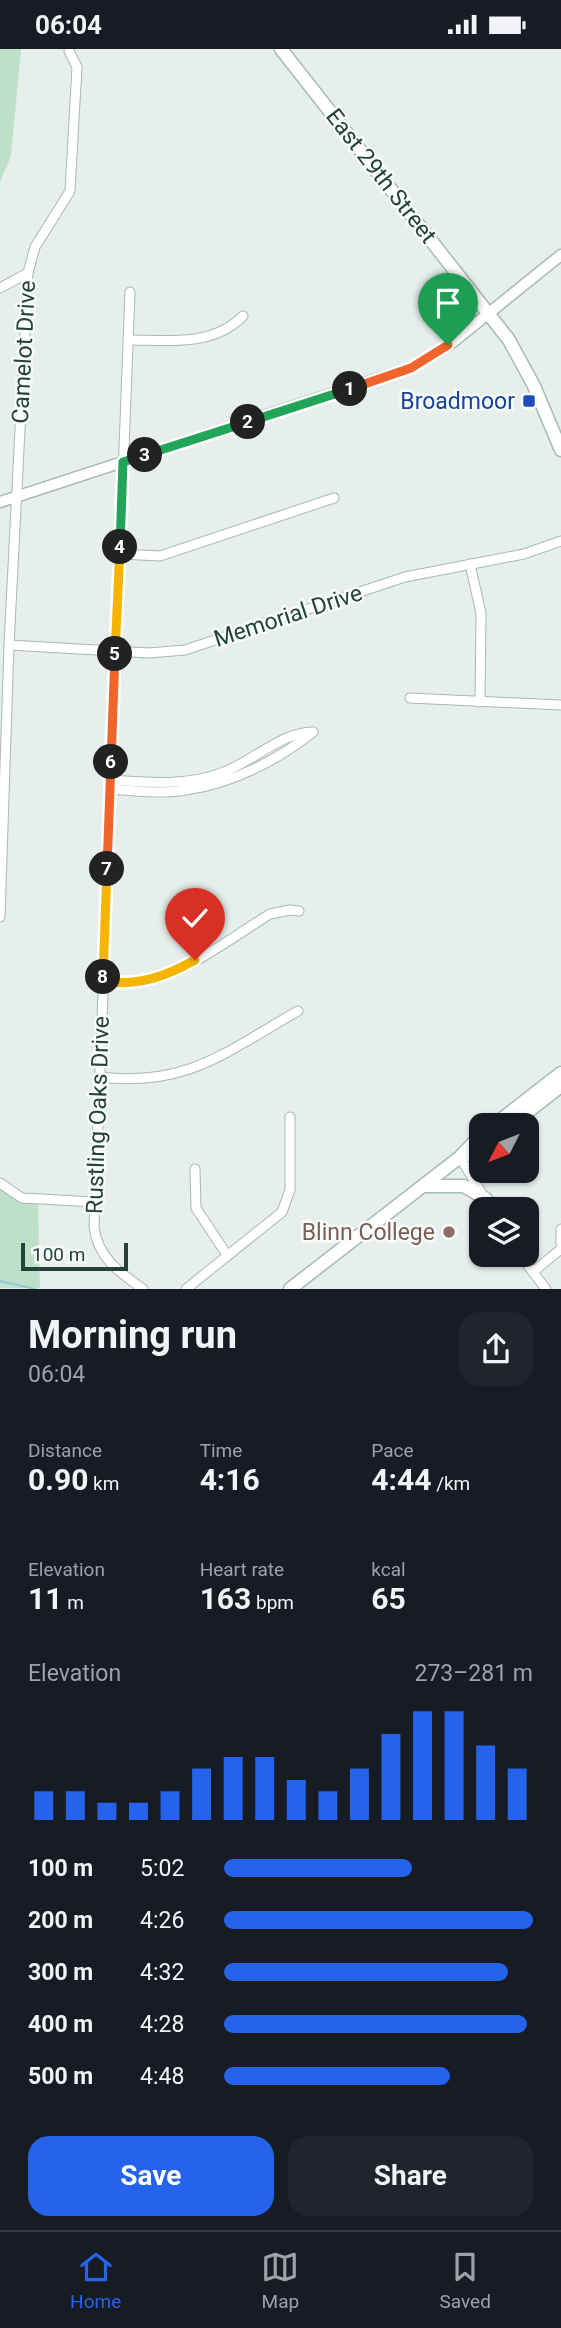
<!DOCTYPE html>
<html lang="en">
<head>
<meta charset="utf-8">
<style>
	:root { --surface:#171b24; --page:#20242c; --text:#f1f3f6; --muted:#9ea1a6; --line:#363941; --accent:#2563eb }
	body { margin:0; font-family:Roboto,sans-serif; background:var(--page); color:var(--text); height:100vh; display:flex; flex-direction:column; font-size:26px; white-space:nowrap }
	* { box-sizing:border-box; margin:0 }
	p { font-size:23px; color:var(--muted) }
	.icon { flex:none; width:38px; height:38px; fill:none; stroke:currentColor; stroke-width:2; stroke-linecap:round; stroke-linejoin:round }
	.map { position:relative; height:1240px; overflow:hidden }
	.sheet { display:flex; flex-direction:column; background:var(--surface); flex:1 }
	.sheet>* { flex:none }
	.needle { width:46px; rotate:228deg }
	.controls { position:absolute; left:469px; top:1064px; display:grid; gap:14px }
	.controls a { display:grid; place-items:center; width:70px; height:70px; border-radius:14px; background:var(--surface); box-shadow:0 2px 5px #0004; font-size:35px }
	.scale { position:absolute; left:21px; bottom:18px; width:107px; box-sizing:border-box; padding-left:7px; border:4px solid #24423a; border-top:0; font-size:19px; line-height:24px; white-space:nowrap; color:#24423a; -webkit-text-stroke:5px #f7fbf9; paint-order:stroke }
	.pin { position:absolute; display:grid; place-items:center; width:60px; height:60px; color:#fff; margin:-72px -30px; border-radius:50% 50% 50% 0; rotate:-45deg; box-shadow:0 0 7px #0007 }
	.pin .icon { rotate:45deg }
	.km { position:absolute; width:35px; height:35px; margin:-18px; border-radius:50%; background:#222; color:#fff; font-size:19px; line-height:35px; text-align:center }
	.round { display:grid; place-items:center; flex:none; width:74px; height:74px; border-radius:21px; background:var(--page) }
	.summary { display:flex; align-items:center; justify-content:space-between; height:119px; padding:0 28px }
	h1 { font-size:38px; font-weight:700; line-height:52px }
	.metrics { display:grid; grid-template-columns:repeat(3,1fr); gap:10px; height:119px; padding:7px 28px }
	.metrics div { display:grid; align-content:center }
	.metrics b { font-size:30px; font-weight:700 }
	.metrics small { font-size:19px; font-weight:400 }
	.metrics p { font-size:19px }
	.chart { height:196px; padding:14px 28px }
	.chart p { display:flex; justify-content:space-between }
	.chart svg { width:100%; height:126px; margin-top:7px; stroke:var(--accent); stroke-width:6 }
	.button { display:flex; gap:14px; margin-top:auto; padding:14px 28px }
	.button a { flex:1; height:80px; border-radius:21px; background:var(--accent); color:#fff; font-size:28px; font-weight:700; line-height:80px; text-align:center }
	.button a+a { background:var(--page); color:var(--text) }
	ul { padding:0 28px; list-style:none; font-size:23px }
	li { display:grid; grid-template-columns:112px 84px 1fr; align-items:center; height:52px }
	li i { height:18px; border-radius:9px; background:var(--accent) }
	.status { display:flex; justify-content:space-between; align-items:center; height:49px; padding:0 35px; background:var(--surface); direction:ltr }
	.status svg { height:19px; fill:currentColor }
	.tabs { display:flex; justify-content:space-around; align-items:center; height:98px; border-top:2px solid var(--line); background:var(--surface); font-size:19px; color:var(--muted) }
	.tabs a { display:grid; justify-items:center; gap:4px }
	.tabs .current { color:var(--accent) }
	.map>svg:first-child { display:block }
	.green { fill:#bfe0c8 }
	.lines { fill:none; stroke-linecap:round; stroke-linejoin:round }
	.stream { stroke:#8ec9d4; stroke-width:2 }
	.minor-casing { stroke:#a8b8b2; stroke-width:11 }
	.tertiary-casing { stroke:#a8b8b2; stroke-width:13 }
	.secondary-casing { stroke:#a4bbb3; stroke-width:15 }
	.minor { stroke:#fff; stroke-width:9 }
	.tertiary { stroke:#fff; stroke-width:10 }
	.secondary { stroke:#fff; stroke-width:12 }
	.split-1-casing { stroke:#fff; stroke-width:14 }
	.split-2-casing { stroke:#fff; stroke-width:14 }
	.split-3-casing { stroke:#fff; stroke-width:14 }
	.split-4-casing { stroke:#fff; stroke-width:14 }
	.split-5-casing { stroke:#fff; stroke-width:14 }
	.split-6-casing { stroke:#fff; stroke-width:14 }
	.split-7-casing { stroke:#fff; stroke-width:14 }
	.split-8-casing { stroke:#fff; stroke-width:14 }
	.split-9-casing { stroke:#fff; stroke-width:14 }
	.split-1 { stroke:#f0652b; stroke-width:9 }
	.split-2 { stroke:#22a559; stroke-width:9 }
	.split-3 { stroke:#22a559; stroke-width:9 }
	.split-4 { stroke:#22a559; stroke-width:9 }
	.split-5 { stroke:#f5b400; stroke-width:9 }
	.split-6 { stroke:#f0652b; stroke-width:9 }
	.split-7 { stroke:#f0652b; stroke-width:9 }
	.split-8 { stroke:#f5b400; stroke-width:9 }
	.split-9 { stroke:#f5b400; stroke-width:9 }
	.transit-dot { fill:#1a4fb4; stroke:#f7fbf9; stroke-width:2.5 }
	.education-dot { fill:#8d6e63; stroke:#f7fbf9; stroke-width:2.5 }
	.labels { text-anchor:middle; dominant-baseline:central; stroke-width:5; stroke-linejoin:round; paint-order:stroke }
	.street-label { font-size:23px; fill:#24423a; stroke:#f7fbf9 }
	.transit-label { font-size:23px; fill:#164399; stroke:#f7fbf9; text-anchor:end }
	.education-label { font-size:23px; fill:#785e54; stroke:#f7fbf9; text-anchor:end }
</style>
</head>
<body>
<div class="status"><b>06:04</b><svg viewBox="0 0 49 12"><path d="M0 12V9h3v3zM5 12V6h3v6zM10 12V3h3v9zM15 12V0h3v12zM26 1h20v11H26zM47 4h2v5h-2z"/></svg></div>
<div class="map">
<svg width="561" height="1240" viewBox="0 0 561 1240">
	<rect width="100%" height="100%" fill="#e6efeb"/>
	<!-- green -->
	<g class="green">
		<path d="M0 0H21L11 107 0 133Z"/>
		<path d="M0 1134 38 1151 40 1239H0Z"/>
	</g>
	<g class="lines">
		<!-- stream -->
		<path class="stream" d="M0 1232 35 1240"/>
		<defs>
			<g id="minor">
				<path d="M0 239 28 224"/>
				<path d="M130 243 94 1178C98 1209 119 1223 143 1240"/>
				<path d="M128 291C169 291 212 298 243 267"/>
				<path d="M120 505 160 507 334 449"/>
				<path d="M470 515 481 564 480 653"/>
				<path d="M9 596 149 604 185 601 405 528 524 505 561 492"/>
				<path d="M410 649 561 656"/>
				<path d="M111 731C148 734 189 737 224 723 253 712 282 683 313 683"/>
				<path d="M110 740C135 742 161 745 186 741 231 735 278 711 313 683"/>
				<path d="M0 868 9 596 28 224 35 198 70 142 77 18 69 2"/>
				<path d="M103 933C170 939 215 899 270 865L290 861 299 862"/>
				<path d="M100 1028C188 1038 225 1003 298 962"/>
				<path d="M460 1108 491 1160"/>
				<path d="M195 1120 196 1159 227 1206"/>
				<path d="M0 1134 22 1149 95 1153"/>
				<path d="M561 1180V1194"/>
				<path d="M520 1206 546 1240"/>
				<path d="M533 1223 561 1200"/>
				<path d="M186 1240 282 1163 290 1141V1068"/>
			</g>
			<path id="tertiary" d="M0 453 411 319 448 297 561 206"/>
			<g id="secondary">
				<path d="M281 0 509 291 534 337 561 401"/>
				<path d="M494 1076 561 1024"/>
				<path d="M511 1076 561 1037"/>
				<path d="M460 1108 473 1105 481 1099"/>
				<path d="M423 1137H464L486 1150"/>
				<path d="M290 1240 460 1108 481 1086"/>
			</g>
		</defs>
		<!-- minor casing -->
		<use href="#minor" class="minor-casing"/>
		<!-- tertiary casing -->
		<use href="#tertiary" class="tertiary-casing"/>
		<!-- secondary casing -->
		<use href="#secondary" class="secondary-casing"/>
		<!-- minor -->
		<use href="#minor" class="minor"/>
		<!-- tertiary -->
		<use href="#tertiary" class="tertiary"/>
		<!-- secondary -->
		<use href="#secondary" class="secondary"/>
	</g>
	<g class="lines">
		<defs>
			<path id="split-1" d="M350 340 411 319 448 296"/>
			<path id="split-2" d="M248 373 350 340"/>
			<path id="split-3" d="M145 406 248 373"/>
			<path id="split-4" d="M120 498 123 413 145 406"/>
			<path id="split-5" d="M115 605 120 498"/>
			<path id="split-6" d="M111 713 115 605"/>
			<path id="split-7" d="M107 820 111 713"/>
			<path id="split-8" d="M103 928 107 820"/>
			<path id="split-9" d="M103 928V933C139 936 163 929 195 911"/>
		</defs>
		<!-- split-1 casing -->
		<use href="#split-1" class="split-1-casing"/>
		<!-- split-2 casing -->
		<use href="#split-2" class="split-2-casing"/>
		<!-- split-3 casing -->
		<use href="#split-3" class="split-3-casing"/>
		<!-- split-4 casing -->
		<use href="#split-4" class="split-4-casing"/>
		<!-- split-5 casing -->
		<use href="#split-5" class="split-5-casing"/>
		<!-- split-6 casing -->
		<use href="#split-6" class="split-6-casing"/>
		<!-- split-7 casing -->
		<use href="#split-7" class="split-7-casing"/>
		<!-- split-8 casing -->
		<use href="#split-8" class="split-8-casing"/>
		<!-- split-9 casing -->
		<use href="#split-9" class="split-9-casing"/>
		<!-- split-1 -->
		<use href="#split-1" class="split-1"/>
		<!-- split-2 -->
		<use href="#split-2" class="split-2"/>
		<!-- split-3 -->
		<use href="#split-3" class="split-3"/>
		<!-- split-4 -->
		<use href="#split-4" class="split-4"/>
		<!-- split-5 -->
		<use href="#split-5" class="split-5"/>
		<!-- split-6 -->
		<use href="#split-6" class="split-6"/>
		<!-- split-7 -->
		<use href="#split-7" class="split-7"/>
		<!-- split-8 -->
		<use href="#split-8" class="split-8"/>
		<!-- split-9 -->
		<use href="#split-9" class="split-9"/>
	</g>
	<!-- markers -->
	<rect class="transit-dot" x="522" y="345" width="14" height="14" rx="3.5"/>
	<circle class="education-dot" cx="449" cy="1183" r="7"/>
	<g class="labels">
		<!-- street labels -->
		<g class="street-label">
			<text transform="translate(381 127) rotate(52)">East 29th Street</text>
			<text transform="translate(24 303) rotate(-87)">Camelot Drive</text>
			<text transform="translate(288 567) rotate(-18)">Memorial Drive</text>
			<text transform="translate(98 1066) rotate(-88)">Rustling Oaks Drive</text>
		</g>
		<!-- transit labels -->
		<g class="transit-label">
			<text x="515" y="352">Broadmoor</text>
		</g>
		<!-- education labels -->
		<g class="education-label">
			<text x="435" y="1183">Blinn College</text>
		</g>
	</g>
</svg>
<div class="controls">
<a><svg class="needle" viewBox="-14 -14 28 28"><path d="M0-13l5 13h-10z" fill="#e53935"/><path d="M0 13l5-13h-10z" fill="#9ea1a6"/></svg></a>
<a><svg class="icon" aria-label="layers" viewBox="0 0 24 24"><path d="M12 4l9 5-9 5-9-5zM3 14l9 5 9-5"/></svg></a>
</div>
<div class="scale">100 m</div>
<div class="pin" style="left:448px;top:296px;background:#1e9e55"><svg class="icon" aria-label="arrive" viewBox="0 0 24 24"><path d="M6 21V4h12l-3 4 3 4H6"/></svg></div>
<div class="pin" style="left:195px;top:911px;background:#d93025"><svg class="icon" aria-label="check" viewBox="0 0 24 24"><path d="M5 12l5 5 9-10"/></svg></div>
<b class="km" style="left:350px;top:340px">1</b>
<b class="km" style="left:248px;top:373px">2</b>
<b class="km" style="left:145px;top:406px">3</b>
<b class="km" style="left:120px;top:498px">4</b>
<b class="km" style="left:115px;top:605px">5</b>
<b class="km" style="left:111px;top:713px">6</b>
<b class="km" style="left:107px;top:820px">7</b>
<b class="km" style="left:103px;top:928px">8</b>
</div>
<section class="sheet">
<div class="summary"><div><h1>Morning run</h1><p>06:04</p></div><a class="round"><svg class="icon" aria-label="share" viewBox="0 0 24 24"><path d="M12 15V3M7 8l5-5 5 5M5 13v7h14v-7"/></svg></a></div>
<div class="metrics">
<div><p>Distance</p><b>0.90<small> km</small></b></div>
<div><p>Time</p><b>4:16</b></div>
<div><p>Pace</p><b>4:44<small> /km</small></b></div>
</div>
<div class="metrics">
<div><p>Elevation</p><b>11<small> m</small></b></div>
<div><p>Heart rate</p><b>163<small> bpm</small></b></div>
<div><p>kcal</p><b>65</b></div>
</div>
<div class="chart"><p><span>Elevation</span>273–281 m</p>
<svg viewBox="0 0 160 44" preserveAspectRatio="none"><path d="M5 44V34M15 44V34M25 44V38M35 44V38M45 44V34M55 44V26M65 44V22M75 44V22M85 44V30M95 44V34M105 44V26M115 44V14M125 44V6M135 44V6M145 44V18M155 44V26"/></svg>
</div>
<ul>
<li><b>100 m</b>5:02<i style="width:61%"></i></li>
<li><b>200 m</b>4:26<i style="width:100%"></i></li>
<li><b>300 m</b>4:32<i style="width:92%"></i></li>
<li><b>400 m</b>4:28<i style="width:98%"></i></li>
<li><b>500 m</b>4:48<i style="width:73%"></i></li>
</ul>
<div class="button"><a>Save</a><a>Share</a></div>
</section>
<nav class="tabs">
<a class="current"><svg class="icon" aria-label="home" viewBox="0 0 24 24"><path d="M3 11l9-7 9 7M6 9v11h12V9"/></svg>Home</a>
<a><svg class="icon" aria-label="map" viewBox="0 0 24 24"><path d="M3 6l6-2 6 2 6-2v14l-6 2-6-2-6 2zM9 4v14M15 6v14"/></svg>Map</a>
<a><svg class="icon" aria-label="saved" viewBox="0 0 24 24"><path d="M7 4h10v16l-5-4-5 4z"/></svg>Saved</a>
</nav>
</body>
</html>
